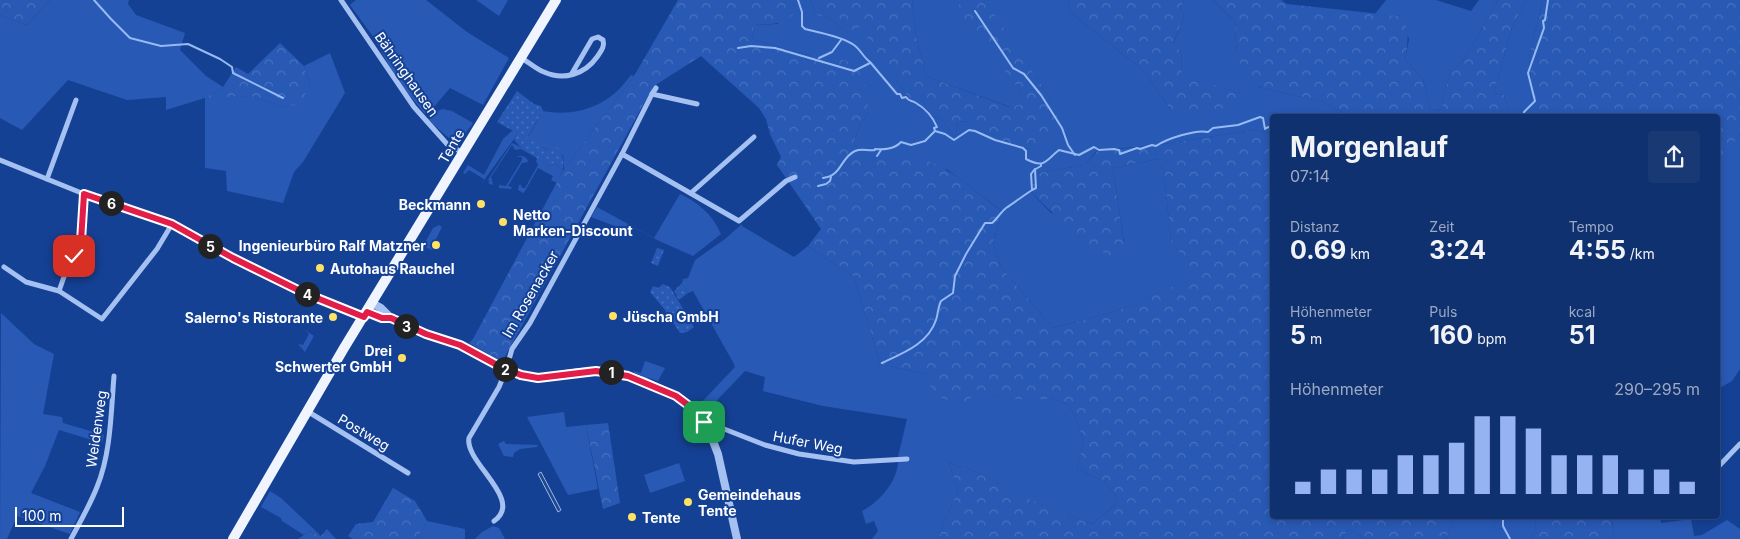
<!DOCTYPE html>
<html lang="de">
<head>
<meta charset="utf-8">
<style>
	:root { --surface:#103170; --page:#193975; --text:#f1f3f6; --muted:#9ca9c3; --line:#304c83; --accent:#95b2f1 }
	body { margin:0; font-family:Inter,sans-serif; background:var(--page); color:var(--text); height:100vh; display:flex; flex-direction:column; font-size:19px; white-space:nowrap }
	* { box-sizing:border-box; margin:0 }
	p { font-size:16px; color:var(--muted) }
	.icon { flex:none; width:28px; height:28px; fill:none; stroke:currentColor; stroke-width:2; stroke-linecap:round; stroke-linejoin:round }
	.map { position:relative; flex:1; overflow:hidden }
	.drawer { position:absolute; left:1270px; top:114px; width:450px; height:405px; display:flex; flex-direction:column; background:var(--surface); border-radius:5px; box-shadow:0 2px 8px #0003,0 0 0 1px var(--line) }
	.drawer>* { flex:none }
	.scale { position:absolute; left:15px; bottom:12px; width:109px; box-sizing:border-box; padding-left:5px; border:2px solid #fff; border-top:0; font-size:14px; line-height:18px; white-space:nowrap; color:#fff; -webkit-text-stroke:4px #154195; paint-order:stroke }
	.pin { position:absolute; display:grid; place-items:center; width:42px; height:42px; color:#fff; margin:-21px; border-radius:10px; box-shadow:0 2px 8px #0006 }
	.km { position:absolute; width:25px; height:25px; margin:-12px; border-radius:50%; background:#222; color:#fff; font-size:14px; line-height:25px; text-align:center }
	.round { display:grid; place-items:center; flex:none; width:52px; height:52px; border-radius:5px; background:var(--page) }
	.overview { display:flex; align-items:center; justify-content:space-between; height:85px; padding:0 20px }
	h1 { font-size:28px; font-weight:700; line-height:38px }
	.stats { display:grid; grid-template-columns:repeat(3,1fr); gap:8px; height:85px; padding:5px 20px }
	.stats div { display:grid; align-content:center }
	.stats b { font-size:25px; font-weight:700 }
	.stats small { font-size:14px; font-weight:400 }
	.stats p { font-size:14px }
	.chart { height:140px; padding:10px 20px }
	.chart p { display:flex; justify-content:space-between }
	.chart svg { width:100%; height:90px; margin-top:5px; stroke:var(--accent); stroke-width:6 }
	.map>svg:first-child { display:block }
	.grass { fill:#2859b4 }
	.forest { fill:url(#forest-crowns) }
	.park { fill:url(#park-dots) }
	.water { fill:#274887; stroke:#97baf4 }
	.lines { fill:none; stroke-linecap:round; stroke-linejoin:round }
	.stream { stroke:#97baf4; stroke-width:2 }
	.minor { stroke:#a5c1f2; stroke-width:5 }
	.tertiary { stroke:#a5c1f2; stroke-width:8 }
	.primary { stroke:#eff4ff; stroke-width:10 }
	.route-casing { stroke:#fff; stroke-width:10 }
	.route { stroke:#e11d48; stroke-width:6 }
	.poi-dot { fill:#ffe165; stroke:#154195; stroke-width:2 }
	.labels { text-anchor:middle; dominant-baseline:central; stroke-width:4; stroke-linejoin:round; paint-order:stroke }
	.street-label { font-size:14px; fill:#fff; stroke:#154195 }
	.poi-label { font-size:14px; font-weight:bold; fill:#fff; stroke:#154195; text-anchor:start }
</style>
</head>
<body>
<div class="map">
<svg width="1740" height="539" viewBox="0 0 1740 539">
	<defs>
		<pattern id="forest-crowns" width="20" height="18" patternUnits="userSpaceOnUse" patternTransform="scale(1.25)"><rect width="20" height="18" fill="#2859b4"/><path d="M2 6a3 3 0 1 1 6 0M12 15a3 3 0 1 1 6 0" fill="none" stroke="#4872bf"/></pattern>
		<pattern id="park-dots" width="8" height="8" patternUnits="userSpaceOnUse" patternTransform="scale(1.25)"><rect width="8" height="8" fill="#2859b4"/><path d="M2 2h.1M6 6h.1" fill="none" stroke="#4872bf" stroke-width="1.8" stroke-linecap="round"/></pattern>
	</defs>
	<rect width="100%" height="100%" fill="#154195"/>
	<!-- grass -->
	<g class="grass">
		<path d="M50 0H129L128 4 136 15 185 33 180 50 206 76 223 87 207 97 250 96 285 107 310 84 304 66 330 53 345 93 303 162 294 172 283 203 227 191 226 171 205 168V98L166 110V97L127 100 68 80 22 130 0 118V15L27 25Z"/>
		<path d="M356 0H426L467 32 509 58 483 105 450 88 433 108 425 114 398 81 372 35 350 5Z"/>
		<path d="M476 0H508L499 16Z"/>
		<path d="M798 0H810L816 15 830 18 846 32 860 26 912 103 944 122 955 139 958 122 972 121 1043 140 1055 134 1052 101 985 2 989 0H1068L1070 12 1144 71 1170 109 1241 94 1182 75 1181 52 1173 44 1184 18 1181 7 1184 0H1213L1234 21 1237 53 1258 87 1323 102 1350 116H1272V133L1253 130 1151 146 1097 150 1085 165 1038 173 1030 191 1051 213 1124 243 1113 168 1158 159 1164 172 1171 241 1199 276 1116 311 1053 328 1001 267 993 243 1002 211 948 170 901 156 862 161 854 142 860 125 868 112 832 56H811L752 39 754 25 777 24 800 5Z"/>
		<path d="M912 0H959L1021 92 1026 103 1010 107 926 76 916 36Z"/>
		<path d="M1386 0H1436L1471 11 1479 0H1498L1466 57 1450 74 1444 93 1442 109 1435 111 1430 109 1423 79 1405 60 1409 39 1399 16 1375 14Z"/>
		<path d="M1527 0H1543L1529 57 1532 94 1530 109 1522 116H1510L1504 95 1494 93 1512 27Z"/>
		<path d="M631 75 634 76 564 169 563 155 541 147 527 138C534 129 537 120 543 111 568 116 596 110 615 93 621 88 626 81 631 75Z"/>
		<path d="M443 109 452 111 473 123 457 145 428 120 437 111Z"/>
		<path d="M513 130 517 133 514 139 481 184 484 179 469 170 465 174 463 173 468 165 484 175 503 139Z"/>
		<path d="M1740 133V369L1732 381 1718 389V157H1725Z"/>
		<path d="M512 143C526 148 538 159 551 166L554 163 563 170 557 183 551 180 553 176 538 168 525 191 523 193 518 190 519 185H521L522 188H525L538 165 536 161 537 158 521 149 515 150 512 145 491 177 493 184 492 185 488 183 490 181 488 180Z"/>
		<path d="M519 156C524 156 527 157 528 162L522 163 508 186 512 187 511 189 499 188V185L506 186 522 160V157H517Z"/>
		<path d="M680 194C698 202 713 215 721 234L693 256 659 241 635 228H620L591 217 597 207 654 238Z"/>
		<path d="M742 224V226L794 257 808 246 854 277 880 364 927 374 1004 399H1051L1070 405 1084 441 1077 468 1105 482 1117 497 1114 506 1092 524 1020 496 977 472 949 463 958 491 943 523 939 539H872L878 531 874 521 866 524 862 511C880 502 900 479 898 457L907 419 823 406 763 391 765 377 745 371 704 414 698 406 735 367 734 364 693 291 688 293 682 283 683 279 688 278 695 260 725 239Z"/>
		<path d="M439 225 442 227 436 239 438 240 432 250 423 246 433 228Z"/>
		<path d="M1 313 34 344 54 354 43 414 62 417 63 423 104 435 102 443 59 430 45 466 31 493 80 512 70 534 17 516 7 539H0Z"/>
		<path d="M305 330 314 336 305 352 298 344 303 345 309 334Z"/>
		<path d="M645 361 665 368 658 381 634 373V371L641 373Z"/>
		<path d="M564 412 566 427 586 425 598 489 568 495 527 417Z"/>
		<path d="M504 441 506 444 538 445 537 447 520 449 514 453 513 457 504 456 498 444Z"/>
		<path d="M679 463 685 481 650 493 644 475Z"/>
		<path d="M270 491 281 498 321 536 310 531 304 535 282 521 281 518 261 507Z"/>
		<path d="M1455 516H1492L1496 530 1502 528 1504 516H1536L1535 530 1531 539H1446Z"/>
		<path d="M1617 516H1660L1661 523 1691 519 1694 536 1702 535 1727 520 1740 529V539H1614L1612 519Z"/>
		<path d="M427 521 465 529V539H417Z"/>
		<path d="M493 526 499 528 505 539H475L482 532Z"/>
		<path d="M1348 529 1366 539H1342Z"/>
	</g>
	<!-- forest -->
	<g class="forest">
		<path d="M0 0H50L27 25 0 15Z"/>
		<path d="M678 0H798L800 5C789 25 775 24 754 25L752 39 811 56H832L851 63 859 72 868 92V112L860 125 854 142 862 160C874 159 888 155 901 156 943 157 970 189 1002 211L993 243 1001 267 1053 328 1116 311 1198 276 1171 241 1164 172 1158 159 1113 168 1124 244 1116 258 1084 244 1030 191 1038 173 1085 165 1097 151 1151 146 1253 130 1272 133V516H1455L1446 539H1366L1348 529 1342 539H939L943 523 958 491 949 463 977 472 1021 496 1092 524 1114 506 1117 497 1105 482 1077 468 1084 441 1070 405 1051 399H1004L978 391 963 405 933 395 927 374 880 364 854 277 808 246 821 229 777 165 781 157 770 134 766 119 759 108 701 56 657 84 648 96 503 360 502 362 469 343 473 339 564 169 634 76Z"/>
		<path d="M810 0H912L916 36 926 76 1009 107 1025 103 1021 92 961 14 958 0H989L986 2 1052 101 1061 127 1055 134 1029 149C1010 144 981 141 972 121L958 122 955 139 944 122 912 103 860 27 847 33 830 18 816 15Z"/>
		<path d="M1068 0H1184L1181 7 1184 18 1173 43 1181 52 1182 74 1241 94 1240 106 1181 114 1170 109 1144 71 1070 12Z"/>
		<path d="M1213 0H1281L1287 4 1399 16C1412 27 1407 46 1405 60L1423 79 1430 109 1436 111 1442 109 1444 93 1450 74 1466 57 1498 0H1527L1512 27 1494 93 1504 95 1510 116H1350L1323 102 1258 87 1243 76 1237 53 1234 21Z"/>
		<path d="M1543 0H1740V133L1725 158 1718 157V116H1522L1530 109 1532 94 1529 57Z"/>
		<path d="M280 43 304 66 310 84 301 103 285 107 250 96 205 98 223 87 236 67 248 74Z"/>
		<path d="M608 423 620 503 603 509 586 425Z"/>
		<path d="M393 488 415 501 427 521 417 539H353L348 536 356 524 373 522Z"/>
		<path d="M1492 516H1504L1502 528 1496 530Z"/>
		<path d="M1536 516H1617L1612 519 1614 539H1531L1535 530Z"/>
		<path d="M327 529 336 539H298L310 531 321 536Z"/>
	</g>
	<!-- park -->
	<g class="park">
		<path d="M517 91 534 104 541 106 543 111C537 120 533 129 527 138L541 144V147L548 150 553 145C563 149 564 160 563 170L554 163 551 166C542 161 517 147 514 139L517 133 497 122Z"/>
		<path d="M657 248 664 250 658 266 651 263Z"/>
		<path d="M682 283 688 293 679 300 674 291Z"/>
		<path d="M663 284 670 287 694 327 687 332 680 333 665 310 650 292 653 286 658 288Z"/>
	</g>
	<!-- water -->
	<path class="water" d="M541 472 561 510 558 512 538 474Z"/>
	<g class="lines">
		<!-- stream -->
		<g class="stream">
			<path d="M94 0 111 19 130 38 161 46 188 44 220 59 232 67 233 73 283 98"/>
			<path d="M798 0 802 12V26L805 29C818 32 844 37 854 45 861 50 863 57 870 62L897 94H900L902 98 906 97C909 102 911 100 916 103 926 109 933 117 937 127L934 128 935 131"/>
			<path d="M975 11 1013 68 1024 74 1041 95 1062 128 1068 145 1075 155"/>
			<path d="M738 48 751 46 775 48 854 71 870 63"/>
			<path d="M819 58 832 52 841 40"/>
			<path d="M1523 116 1524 112 1535 101 1528 73 1544 28 1543 21 1545 20 1548 0"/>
			<path d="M875 149C883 150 895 149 901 142L911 145 925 141 935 131 945 134 954 140 969 130 975 131 995 140 1023 148 1026 151V159C1045 169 1045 161 1059 150L1079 155 1094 147 1099 150 1114 149 1119 150 1120 154 1137 148 1140 149 1152 145 1156 146C1166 139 1196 129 1208 132L1213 128 1238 125 1260 117 1263 118 1265 129 1268 127 1272 128"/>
			<path d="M1718 152 1720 151"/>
			<path d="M877 156 881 150"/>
			<path d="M823 178C842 176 840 158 855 151 862 148 868 151 875 150"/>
			<path d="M818 186 826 184 830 181 831 177"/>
			<path d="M1032 190 1036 188 1035 169"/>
			<path d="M882 363C903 353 928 344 936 320 938 314 938 307 941 301L953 293 955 276 966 254 985 223H992C997 219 1001 212 1006 208 1015 202 1023 196 1032 190L1031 174 1034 170 1041 166V164"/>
			<path d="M1503 516V526L1510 539"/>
		</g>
		<!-- minor -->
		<g class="minor">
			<path d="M341 0 414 107 447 144 463 153"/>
			<path d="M521 58C529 62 536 69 544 72 564 81 585 74 597 57 601 51 605 47 603 40L598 37 592 39 571 75"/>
			<path d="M656 88 652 94 697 104"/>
			<path d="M622 154 739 221 786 181 795 177"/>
			<path d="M0 160 84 194 172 224 233 258 302 292 363 317"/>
			<path d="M47 179 76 100"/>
			<path d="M691 193 754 137"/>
			<path d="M4 267 26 282 59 291 102 319 157 249 172 224"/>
			<path d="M59 291 65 274 81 241 84 194"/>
			<path d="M307 411 408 473"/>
			<path d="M707 427H719L765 445 799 454 854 462 907 459"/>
			<path d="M1718 467 1740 444"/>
			<path d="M494 521C525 500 464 462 469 438L499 387 506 370 512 349 530 323 622 154 652 94"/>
			<path d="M71 539C80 522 90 505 97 487 111 453 111 412 114 376"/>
		</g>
		<!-- tertiary -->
		<g class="tertiary">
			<path d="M372 303 381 308 391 318"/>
			<path d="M367 312 382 318H391L426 335 460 345 499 366 521 375 538 378 580 372 608 371 622 374 644 381 676 396 696 411 704 422 711 436 718 454 737 539"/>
		</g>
		<!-- primary -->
		<path class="primary" d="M233 539 344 348 556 0"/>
	</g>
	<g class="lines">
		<defs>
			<path id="route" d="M74 256 81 241 84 194 172 224 233 258 302 292 364 317 367 312 382 318H391L426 334 460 345 499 366 521 375 538 378 596 371 628 376 676 396 696 411 704 422"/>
		</defs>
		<!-- route casing -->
		<use href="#route" class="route-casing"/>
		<!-- route -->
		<use href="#route" class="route"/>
	</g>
	<!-- markers -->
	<g class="poi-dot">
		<circle cx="481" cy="204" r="5"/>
		<circle cx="503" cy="222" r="5"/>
		<circle cx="436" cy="245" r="5"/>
		<circle cx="320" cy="268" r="5"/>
		<circle cx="613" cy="316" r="5"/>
		<circle cx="333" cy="317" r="5"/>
		<circle cx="402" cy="358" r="5"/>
		<circle cx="688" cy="502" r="5"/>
		<circle cx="632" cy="517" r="5"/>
	</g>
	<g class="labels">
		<!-- street labels -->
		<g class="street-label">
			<text transform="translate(407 74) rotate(55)">Bähringhausen</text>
			<text transform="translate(451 146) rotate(-60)">Tente</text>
			<text transform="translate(530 294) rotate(-60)">Im Rosenacker</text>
			<text transform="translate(96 429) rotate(-82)">Weidenweg</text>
			<text transform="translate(364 432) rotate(31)">Postweg</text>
			<text transform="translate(808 442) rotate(11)">Hufer Weg</text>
		</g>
		<!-- poi labels -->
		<g class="poi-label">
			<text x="471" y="204" text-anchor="end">Beckmann</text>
			<text x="513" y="214">Netto<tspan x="513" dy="16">Marken-Discount</tspan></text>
			<text x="426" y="245" text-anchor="end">Ingenieurbüro Ralf Matzner</text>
			<text x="330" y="268">Autohaus Rauchel</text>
			<text x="623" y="316">Jüscha GmbH</text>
			<text x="323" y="317" text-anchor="end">Salerno's Ristorante</text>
			<text x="392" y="350" text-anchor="end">Drei<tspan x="392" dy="16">Schwerter GmbH</tspan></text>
			<text x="698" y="494">Gemeindehaus<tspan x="698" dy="16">Tente</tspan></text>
			<text x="642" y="517">Tente</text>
		</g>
	</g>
</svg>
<div class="scale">100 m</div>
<div class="pin" style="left:704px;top:422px;background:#1e9e55"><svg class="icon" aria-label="arrive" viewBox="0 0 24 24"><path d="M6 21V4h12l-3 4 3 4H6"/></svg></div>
<div class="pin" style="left:74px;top:256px;background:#d93025"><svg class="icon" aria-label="check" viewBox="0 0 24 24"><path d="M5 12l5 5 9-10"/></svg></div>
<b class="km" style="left:611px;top:372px">1</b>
<b class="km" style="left:505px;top:369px">2</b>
<b class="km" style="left:406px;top:326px">3</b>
<b class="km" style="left:307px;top:294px">4</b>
<b class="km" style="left:210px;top:246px">5</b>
<b class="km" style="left:111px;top:203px">6</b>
<section class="drawer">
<div class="overview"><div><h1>Morgenlauf</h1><p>07:14</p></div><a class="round"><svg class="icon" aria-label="share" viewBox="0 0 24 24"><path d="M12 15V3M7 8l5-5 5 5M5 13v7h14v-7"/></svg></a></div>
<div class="stats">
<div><p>Distanz</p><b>0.69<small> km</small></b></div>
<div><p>Zeit</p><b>3:24</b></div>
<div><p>Tempo</p><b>4:55<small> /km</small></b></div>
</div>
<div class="stats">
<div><p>Höhenmeter</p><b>5<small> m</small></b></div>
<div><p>Puls</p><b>160<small> bpm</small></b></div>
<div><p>kcal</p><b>51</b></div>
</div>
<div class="chart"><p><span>Höhenmeter</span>290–295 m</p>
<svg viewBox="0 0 160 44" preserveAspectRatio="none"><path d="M5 44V38M15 44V32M25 44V32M35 44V32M45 44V25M55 44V25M65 44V19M75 44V6M85 44V6M95 44V12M105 44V25M115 44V25M125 44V25M135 44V32M145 44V32M155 44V38"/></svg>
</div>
</section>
</div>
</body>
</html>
